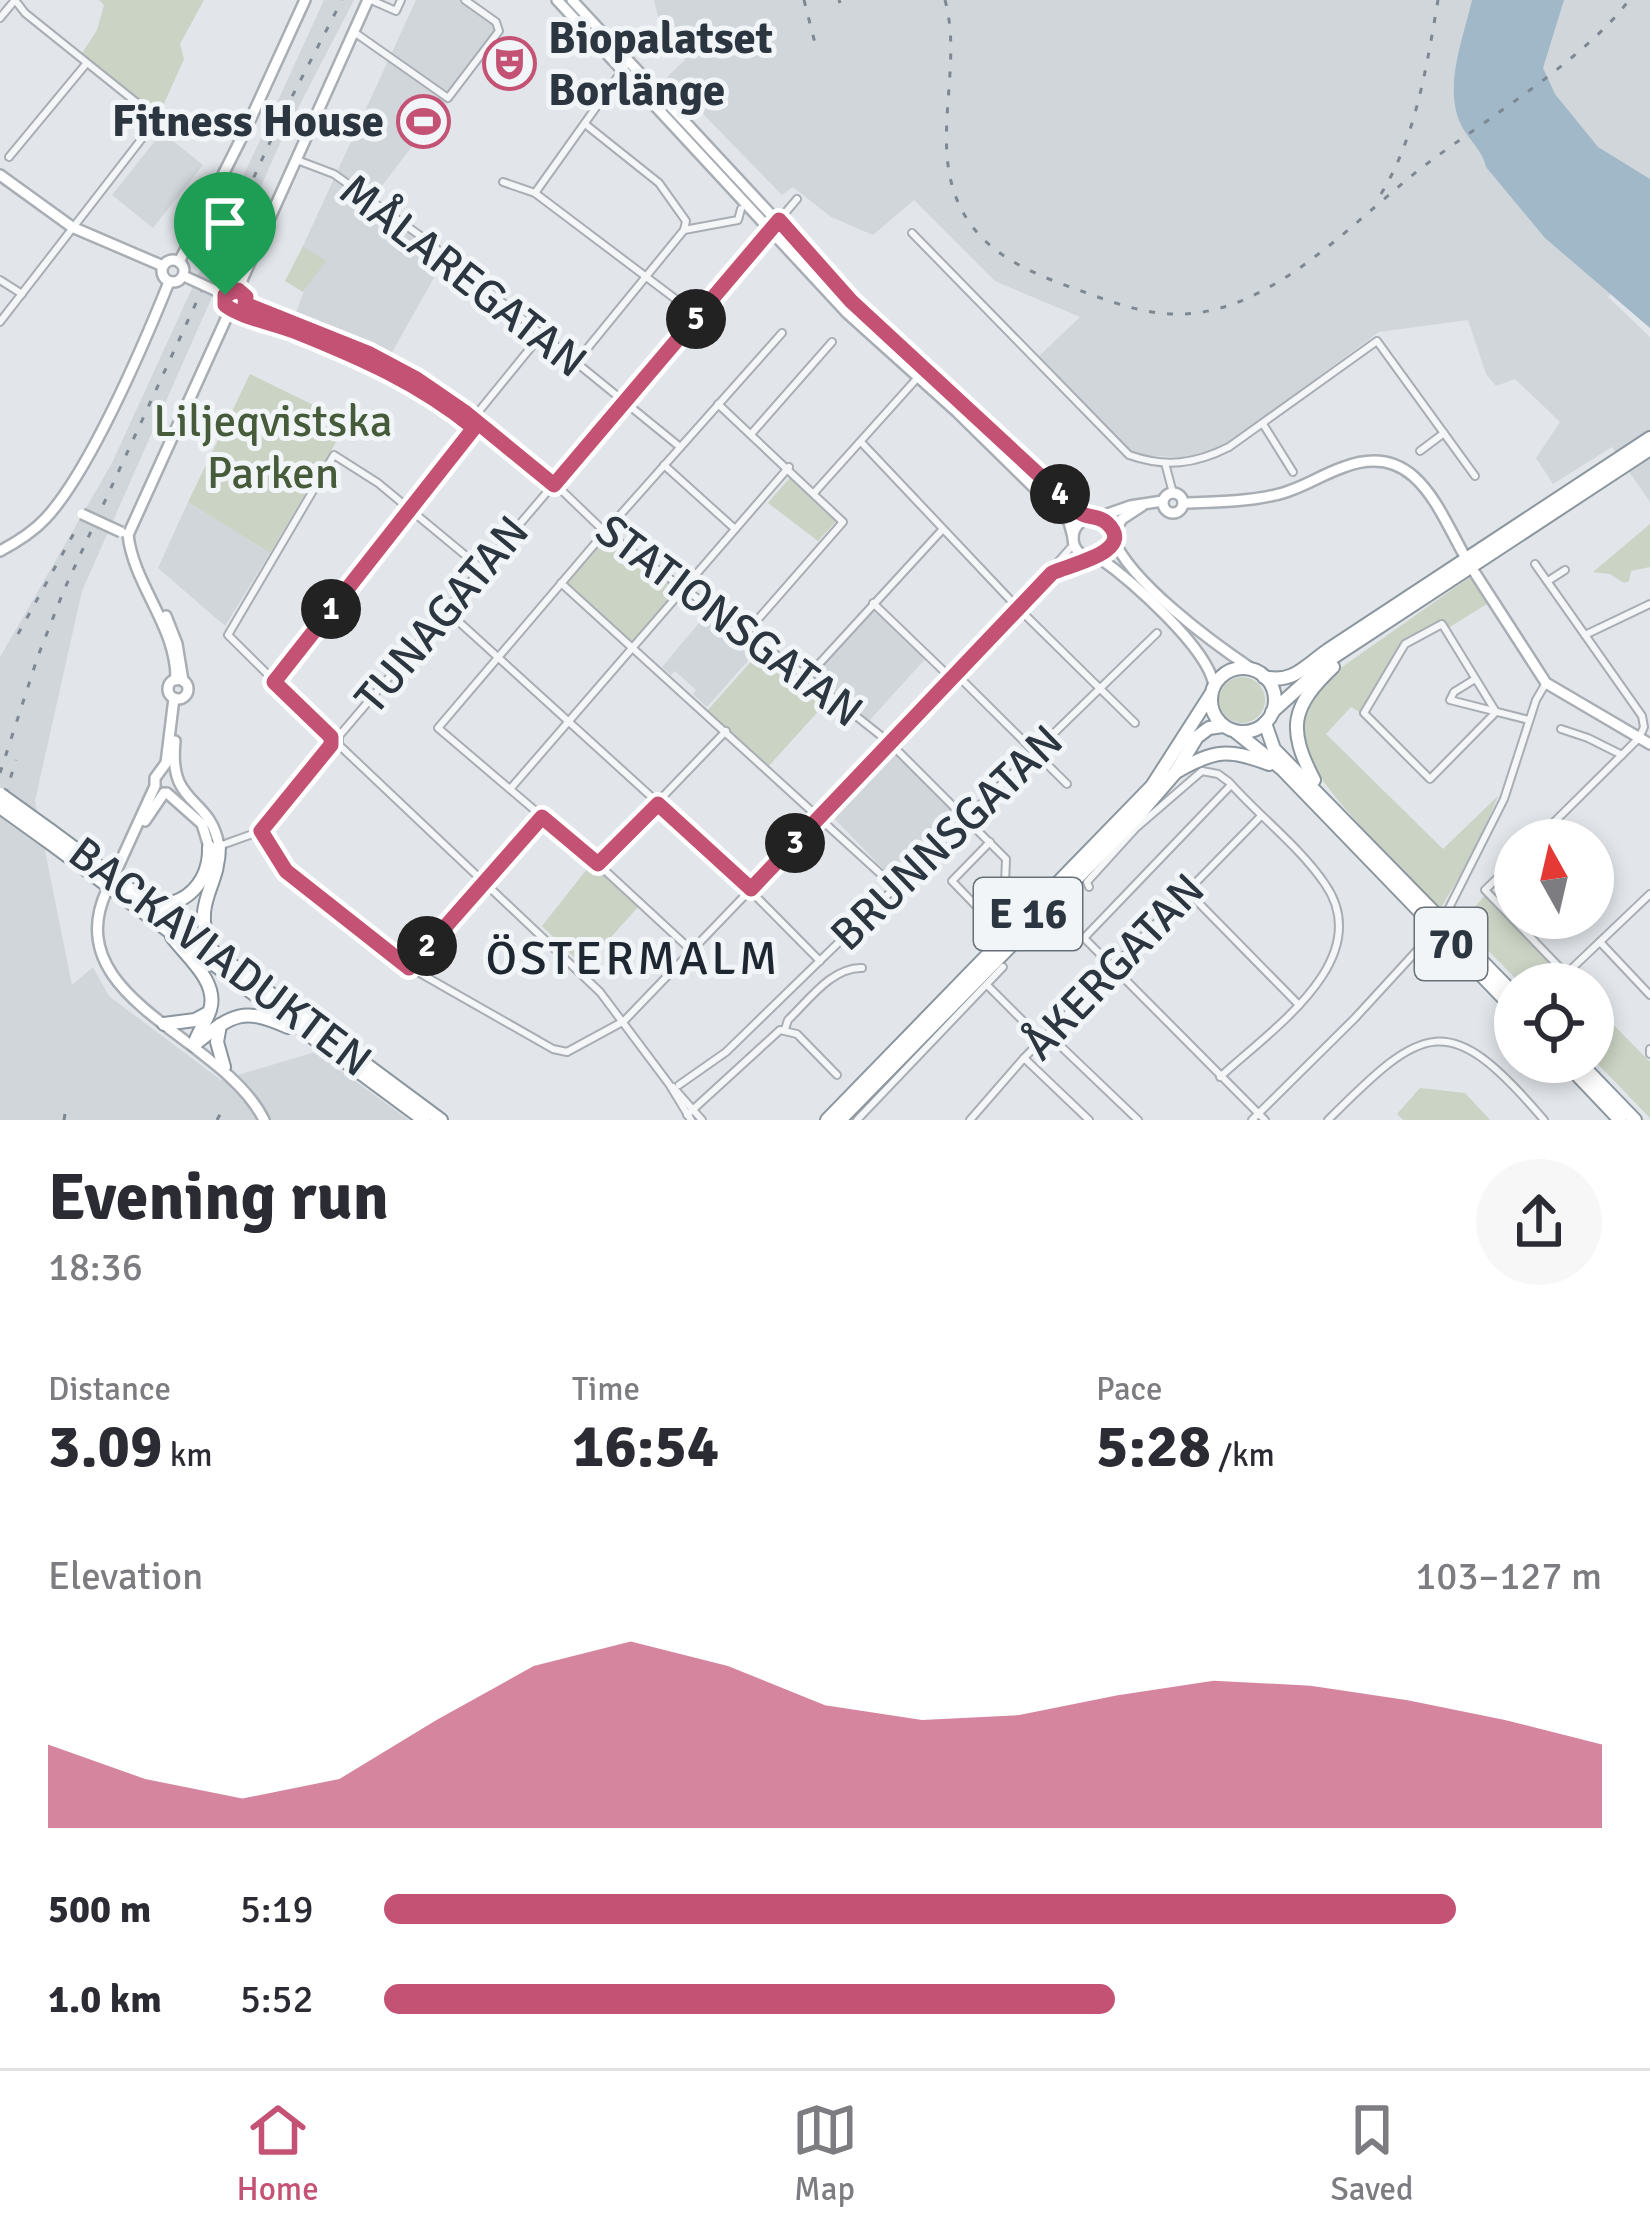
<!DOCTYPE html>
<html lang="en">
<head>
<meta charset="utf-8">
<style>
	:root { --surface:#fff; --page:#f7f7f7; --text:#2b2b33; --muted:#7c7c81; --line:#e1e1e2; --accent:#c45274 }
	body { margin:0; font-family:Signika,sans-serif; background:var(--page); color:var(--text); height:100vh; display:flex; flex-direction:column; font-size:45px; white-space:nowrap }
	* { box-sizing:border-box; margin:0 }
	p { font-size:39px; color:var(--muted) }
	.icon { flex:none; width:66px; height:66px; fill:none; stroke:currentColor; stroke-width:2; stroke-linecap:round; stroke-linejoin:round }
	.map { position:relative; height:1120px; overflow:hidden }
	.panel { display:flex; flex-direction:column; background:var(--surface); flex:1 }
	.panel>* { flex:none }
	.needle { width:78px; rotate:352deg }
	.controls { position:absolute; left:1494px; top:819px; display:grid; gap:24px }
	.controls a { display:grid; place-items:center; width:120px; height:120px; border-radius:50%; background:var(--surface); box-shadow:0 6px 18px #0003; font-size:60px }
	.pin { position:absolute; display:grid; place-items:center; width:102px; height:102px; color:#fff; margin:-123px -51px; border-radius:50% 50% 50% 0; rotate:-45deg; box-shadow:0 0 12px #0007 }
	.pin .icon { rotate:45deg }
	.km { position:absolute; width:60px; height:60px; margin:-30px; border-radius:50%; background:#222; color:#fff; font-size:33px; line-height:60px; text-align:center }
	.round { display:grid; place-items:center; flex:none; width:126px; height:126px; border-radius:63px; background:var(--page) }
	.summary { display:flex; align-items:center; justify-content:space-between; height:204px; padding:0 48px }
	h1 { font-size:66px; font-weight:800; line-height:90px }
	.stats { display:grid; grid-template-columns:repeat(3,1fr); gap:18px; height:204px; padding:12px 48px }
	.stats div { display:grid; align-content:center }
	.stats b { font-size:60px; font-weight:800 }
	.stats small { font-size:33px; font-weight:400 }
	.stats p { font-size:33px }
	.chart { height:336px; padding:24px 48px }
	.chart p { display:flex; justify-content:space-between }
	.chart svg { width:100%; height:216px; margin-top:12px; fill:var(--accent); opacity:.7 }
	ul { padding:0 48px; list-style:none; font-size:39px }
	li { display:grid; grid-template-columns:192px 144px 1fr; align-items:center; height:90px }
	li i { height:30px; border-radius:15px; background:var(--accent) }
	.menu { display:flex; justify-content:space-around; align-items:center; height:168px; border-top:3px solid var(--line); background:var(--surface); font-size:33px; color:var(--muted) }
	.menu a { display:grid; justify-items:center; gap:6px }
	.menu .active { color:var(--accent) }
	.map>svg:first-child { display:block }
	.built { fill:#d1d6db }
	.green { fill:#cad3c4 }
	.water { fill:#a0b8c7 }
	.lines { fill:none; stroke-linecap:round; stroke-linejoin:round }
	.street-casing { stroke:#a8aeb4; stroke-width:10 }
	.secondary-casing { stroke:#a8aeb4; stroke-width:14 }
	.highway-casing { stroke:#8b969f; stroke-width:16 }
	.street { stroke:#f5f6f8; stroke-width:6 }
	.secondary { stroke:#fff; stroke-width:9 }
	.highway { stroke:#fff; stroke-width:12 }
	.rail { stroke:#7d8892; stroke-width:3; stroke-dasharray:6 12; stroke-linecap:butt }
	.secondary-bridge-casing { stroke:#a8aeb4; stroke-width:14; stroke-linecap:butt }
	.highway-bridge-casing { stroke:#8b969f; stroke-width:16; stroke-linecap:butt }
	.secondary-bridge { stroke:#fff; stroke-width:9 }
	.highway-bridge { stroke:#fff; stroke-width:12 }
	.route-casing { stroke:#fff; stroke-width:24 }
	.route { stroke:#c45274; stroke-width:15 }
	.labels { text-anchor:middle; dominant-baseline:central; stroke-width:10; stroke-linejoin:round; paint-order:stroke }
	.shield { fill:#f2f5f7; stroke:#676f77; stroke-width:3 }
	.shield-label { font-size:42px; font-weight:bold; fill:#2c3640 }
	.poi-label { font-size:45px; font-weight:bold; fill:#2c3640; stroke:#f2f5f7; text-anchor:start }
	.street-label { font-size:45px; fill:#2c3640; stroke:#f2f5f7 }
	.park-label { font-size:45px; fill:#455b3a; stroke:#f2f5f7 }
	.neighbourhood-label { font-size:48px; letter-spacing:3px; fill:#1e2731; stroke:#f2f5f7 }
</style>
</head>
<body>
<div class="map">
<svg width="1650" height="1120" viewBox="0 0 1650 1120">
	<rect width="100%" height="100%" fill="#e2e6ea"/>
	<!-- built -->
	<g class="built">
		<path d="M324 0H354L281 141 82 591 35 801 72 985 93 967 109 996 221 1080 315 1052 409 1120H0V657L112 463Z"/>
		<path d="M416 0H465L496 22 498 31 436 120H432L372 199 446 256 390 356 376 346 296 312 305 289 325 261 303 246Z"/>
		<path d="M654 0H1650V252L1608 297 1650 337V502L1612 447 1553 484 1536 458 1560 422 1515 379 1496 386 1486 374 1468 320 1379 332 1233 440 1195 458 1134 455 1039 356 1080 317 995 281 914 200 873 235 831 217 793 187 782 195 667 77 685 60 663 38Z"/>
		<path d="M162 132 203 165 153 228 112 195Z"/>
		<path d="M188 502 270 553 225 626 158 568Z"/>
		<path d="M873 605 927 657 868 722 808 677Z"/>
		<path d="M704 617 753 655 707 707 693 694 696 690 675 671 671 675 662 667Z"/>
		<path d="M887 751H892L959 818 899 877 892 878 831 815Z"/>
	</g>
	<!-- green -->
	<g class="green">
		<path d="M99 0H204L180 44 184 59 157 119 79 58 97 30 104 5Z"/>
		<path d="M303 246 326 261 303 292 285 281Z"/>
		<path d="M250 374 348 422 270 553 188 502Z"/>
		<path d="M793 474 839 518 818 541 768 503Z"/>
		<path d="M1650 524V567L1631 571 1629 581 1624 583 1610 574 1593 572Z"/>
		<path d="M605 532 683 588 634 645 561 583Z"/>
		<path d="M1470 577 1487 604 1448 628 1442 620 1404 642 1361 713 1351 707 1326 734 1443 849 1498 796 1473 854 1440 909C1408 875 1318 789 1305 749 1301 738 1303 723 1302 712L1335 672Z"/>
		<path d="M764 647 832 696 767 768 706 712Z"/>
		<circle cx="1242" cy="700" r="23"/>
		<path d="M591 864 638 907 584 967 542 926Z"/>
		<path d="M1486 894 1574 984H1521L1461 923Z"/>
		<path d="M1593 1004 1650 1062V1118L1593 1059Z"/>
		<path d="M1420 1088 1465 1093 1490 1120H1403L1397 1114Z"/>
	</g>
	<!-- water -->
	<path class="water" d="M1472 0H1564L1543 68 1555 94 1598 147 1650 179V328L1545 238 1486 167C1483 151 1469 140 1461 125 1443 86 1463 40 1472 0Z"/>
	<g class="lines">
		<defs>
			<g id="street">
				<path d="M371 0 396 11 401 0"/>
				<path d="M0 18 15 0"/>
				<path d="M354 32 448 98 499 31 496 22 465 0"/>
				<path d="M585 124 659 183 686 221 684 230"/>
				<path d="M9 157 86 64"/>
				<path d="M297 160 334 174 422 237 680 447"/>
				<path d="M503 182 535 193 698 316"/>
				<path d="M535 193 629 61"/>
				<path d="M912 233 1129 455C1166 468 1195 464 1229 447L1377 341 1475 476"/>
				<path d="M0 280 22 294"/>
				<path d="M245 304 387 362 466 414 552 481 605 532 807 677 890 743 1006 859 1005 884 980 910 952 881 990 842"/>
				<path d="M239 310 384 368 462 418 554 485"/>
				<path d="M0 322 157 119 25 13 15 0"/>
				<path d="M577 361 684 230 738 220 741 209"/>
				<path d="M718 404 843 522 745 634"/>
				<path d="M471 421 541 335"/>
				<path d="M1263 424 1293 472"/>
				<path d="M752 433 832 342"/>
				<path d="M861 442 1018 608 1135 723"/>
				<path d="M1420 451 1444 433"/>
				<path d="M1165 463 1173 493"/>
				<path d="M664 465 735 529"/>
				<path d="M814 493 920 375"/>
				<path d="M1535 564 1642 716 1644 727 1639 738 1536 840"/>
				<path d="M1055 572 1091 558"/>
				<path d="M1548 581 1565 570"/>
				<path d="M561 583 895 887"/>
				<path d="M873 603 953 680"/>
				<path d="M447 611 711 851 820 961"/>
				<path d="M1442 624 1496 712 1430 779 1364 713 1405 644Z"/>
				<path d="M1585 635 1650 604"/>
				<path d="M957 675 1067 784"/>
				<path d="M807 677 942 530"/>
				<path d="M1475 679 1454 692 1450 700 1529 720"/>
				<path d="M274 682 476 425"/>
				<path d="M1561 729 1588 738 1622 755"/>
				<path d="M339 736 331 737V745H339V736L797 199"/>
				<path d="M331 737 228 635 334 455 378 483 482 569"/>
				<path d="M339 745 600 992 669 1084 691 1120"/>
				<path d="M1231 785 1084 938 1265 1120"/>
				<path d="M511 788 789 467"/>
				<path d="M261 831 286 871 402 963 553 1049 567 1052 624 1021 957 675 1074 544"/>
				<path d="M222 845 261 831 331 745"/>
				<path d="M1515 861 1485 890 1566 974 1650 894"/>
				<path d="M598 864 726 731"/>
				<path d="M1089 887 1087 882 1136 828 1202 771 1218 774 1229 782C1259 816 1299 846 1325 884 1378 960 1268 1032 1220 1077"/>
				<path d="M1188 892 1299 1005"/>
				<path d="M1449 908 1504 799 1536 700 1546 683"/>
				<path d="M1600 942 1650 995"/>
				<path d="M691 950 598 864 438 728 605 532 782 333"/>
				<path d="M410 967 542 817"/>
				<path d="M987 985 1042 1040"/>
				<path d="M785 1029 788 1020C809 1000 832 967 862 968"/>
				<path d="M1048 1034 1138 1120"/>
				<path d="M1650 1049V1054"/>
				<path d="M1024 1058 1089 1120"/>
				<path d="M679 1085 726 1052 1157 633"/>
				<path d="M673 1087 702 1120"/>
				<path d="M687 1115 780 1030 797 1034 837 1075"/>
				<path d="M857 1120 1003 967"/>
				<path d="M970 1120 1024 1058 1260 817"/>
				<path d="M1252 1120 1355 1018 1434 932"/>
				<path d="M1328 1120C1424 1024 1448 1007 1544 1120"/>
			</g>
			<g id="secondary">
				<path d="M557 0 847 313 957 412 1069 522 1073 537"/>
				<path d="M572 0 851 301 1088 519"/>
				<path d="M0 175 72 227 163 266"/>
				<circle cx="173" cy="271" r="11"/>
				<path d="M179 262 246 129 305 0"/>
				<path d="M238 289 368 0"/>
				<circle cx="235" cy="300" r="11"/>
				<circle cx="1173" cy="503" r="10"/>
				<path d="M1183 503C1213 502 1246 502 1275 495 1300 490 1320 475 1344 467 1413 441 1436 504 1463 553"/>
				<path d="M1099 517 1130 506 1163 501"/>
				<circle cx="1093" cy="538" r="20"/>
				<path d="M1113 533 1122 519 1142 506"/>
				<path d="M1113 538C1130 582 1213 643 1252 669"/>
				<path d="M0 551C17 542 32 533 45 519 89 473 144 344 169 282"/>
				<path d="M1098 557C1131 580 1207 647 1214 685"/>
				<path d="M1475 573 1546 683 1650 744"/>
				<path d="M166 616 177 644 183 681"/>
				<circle cx="178" cy="689" r="10"/>
				<path d="M176 680C177 627 134 586 128 535L230 310"/>
				<path d="M175 741C168 808 210 794 219 846"/>
				<path d="M167 793 202 824 209 847"/>
				<path d="M145 821 164 793"/>
				<path d="M117 869 155 786V778L166 763 174 698"/>
				<path d="M107 890C56 999 223 1036 264 1120"/>
			</g>
			<g id="highway">
				<circle cx="1243" cy="700" r="32"/>
				<path d="M1264 677C1293 684 1305 666 1328 650L1650 438"/>
				<path d="M1272 712 1332 658 1650 449"/>
				<path d="M1265 723 1274 749 1515 995"/>
				<path d="M1236 732 1282 769 1515 1010"/>
				<path d="M1176 772C1214 750 1228 748 1269 764"/>
				<path d="M1314 780C1287 728 1291 707 1333 667"/>
				<path d="M50 830 441 1120"/>
				<path d="M46 840 424 1120"/>
				<path d="M152 904C187 908 210 880 209 847"/>
				<path d="M172 937C187 957 219 982 210 1010 206 1022 198 1032 194 1045"/>
				<path d="M210 948C192 899 219 890 219 846"/>
				<path d="M164 1024 195 1020 208 1013"/>
				<path d="M220 1025 217 1042 224 1067"/>
				<path d="M195 1044C232 1015 242 1006 288 1027"/>
				<path d="M1565 1062 1620 1120"/>
				<path d="M1579 1062 1635 1120"/>
				<path d="M827 1120 1152 786 1211 694"/>
				<path d="M840 1120 1137 817 1175 773 1197 737 1209 728 1223 726"/>
			</g>
		</defs>
		<!-- street casing -->
		<use href="#street" class="street-casing"/>
		<!-- secondary casing -->
		<use href="#secondary" class="secondary-casing"/>
		<!-- highway casing -->
		<use href="#highway" class="highway-casing"/>
		<!-- street -->
		<use href="#street" class="street"/>
		<!-- secondary -->
		<use href="#secondary" class="secondary"/>
		<!-- highway -->
		<use href="#highway" class="highway"/>
		<!-- rail -->
		<g class="rail">
			<path d="M804 0 817 51"/>
			<path d="M839 0 840 3"/>
			<path d="M945 0C965 73 923 155 969 222 996 261 1042 277 1084 292 1112 302 1141 313 1172 314 1273 318 1357 215 1432 160 1490 117 1588 56 1629 0"/>
			<path d="M1381 194C1416 137 1427 65 1438 0"/>
			<path d="M18 634 78 526"/>
			<path d="M0 773 38 656 64 590 282 116 342 0"/>
			<path d="M0 812 16 760"/>
			<path d="M64 1120 65 1114"/>
			<path d="M217 1120 223 1109"/>
		</g>
		<defs>
			<g id="secondary-bridge">
				<path d="M186 277 221 293"/>
				<path d="M82 514 121 532"/>
			</g>
			<g id="highway-bridge">
				<path d="M0 794 50 830"/>
				<path d="M0 807 46 840"/>
			</g>
		</defs>
		<!-- secondary-bridge casing -->
		<use href="#secondary-bridge" class="secondary-bridge-casing"/>
		<!-- highway-bridge casing -->
		<use href="#highway-bridge" class="highway-bridge-casing"/>
		<!-- secondary-bridge -->
		<use href="#secondary-bridge" class="secondary-bridge"/>
		<!-- highway-bridge -->
		<use href="#highway-bridge" class="highway-bridge"/>
	</g>
	<g class="lines">
		<defs>
			<path id="route" d="M779 220 851 301 1079 512C1089 519 1098 515 1107 523 1138 552 1067 565 1052 573L751 889 658 804 598 864 542 817 409 968 286 871 261 831 331 745V737L274 682 474 428C419 383 359 357 294 331 273 323 240 317 225 305V295L238 290 246 297 245 304 370 354 415 378 466 413 554 485Z"/>
		</defs>
		<!-- route casing -->
		<use href="#route" class="route-casing"/>
		<!-- route -->
		<use href="#route" class="route"/>
	</g>
	<!-- icons -->
	<defs>
		<symbol id="theatre-ring" viewBox="-11 -11 22 22"><circle r="9.5" fill="#f2f5f7" stroke="#c45274" stroke-width="1.5"/><path d="M-5-5.5Q0-4 5-5.5V0Q5 5 0 6Q-5 5-5 0ZM-3.3-2.5H-1v1.5H-3.3ZM1-2.5H3.3v1.5H1ZM-2.8 1Q0 5.5 2.8 1Z" fill="#c45274"/></symbol>
		<symbol id="stadium-ring" viewBox="-11 -11 22 22"><circle r="9.5" fill="#f2f5f7" stroke="#c45274" stroke-width="1.5"/><path d="M0-5a6.5 5 0 1 0 0 10a6.5 5 0 1 0 0-10ZM-3.5-1.8h7v3.6h-7Z" fill="#c45274"/></symbol>
	</defs>
	<g fill-rule="evenodd">
		<use href="#theatre-ring" x="480" y="34" width="59" height="59"/>
		<use href="#stadium-ring" x="394" y="92" width="59" height="59"/>
	</g>
	<g class="labels">
		<!-- shield labels -->
		<g class="shield">
			<rect x="974" y="878" width="108" height="72" rx="9"/>
			<rect x="1415" y="908" width="72" height="72" rx="9"/>
		</g>
		<g class="shield-label">
			<text x="1028" y="914">E 16</text>
			<text x="1451" y="944">70</text>
		</g>
		<!-- poi labels -->
		<g class="poi-label">
			<text x="548" y="38">Biopalatset<tspan x="548" dy="52">Borlänge</tspan></text>
			<text x="384" y="121" text-anchor="end">Fitness House</text>
		</g>
		<!-- street labels -->
		<g class="street-label">
			<text transform="translate(463 276) rotate(38)">MÅLAREGATAN</text>
			<text transform="translate(442 615) rotate(-50)">TUNAGATAN</text>
			<text transform="translate(729 621) rotate(37)">STATIONSGATAN</text>
			<text transform="translate(947 838) rotate(-44)">BRUNNSGATAN</text>
			<text transform="translate(220 957) rotate(37)">BACKAVIADUKTEN</text>
			<text transform="translate(1114 967) rotate(-46)">ÅKERGATAN</text>
		</g>
		<!-- park labels -->
		<g class="park-label">
			<text x="273" y="421">Liljeqvistska<tspan x="273" dy="52">Parken</tspan></text>
		</g>
		<!-- neighbourhood labels -->
		<g class="neighbourhood-label">
			<text x="633" y="958">ÖSTERMALM</text>
		</g>
	</g>
</svg>
<div class="controls">
<a><svg class="needle" viewBox="-14 -14 28 28"><path d="M0-13l5 13h-10z" fill="#e53935"/><path d="M0 13l5-13h-10z" fill="#7c7c81"/></svg></a>
<a><svg class="icon" aria-label="locate" viewBox="0 0 24 24"><circle cx="12" cy="12" r="6"/><path d="M12 2v4M12 18v4M2 12h4M18 12h4"/></svg></a>
</div>
<div class="pin" style="left:225px;top:295px;background:#1e9e55"><svg class="icon" aria-label="arrive" viewBox="0 0 24 24"><path d="M6 21V4h12l-3 4 3 4H6"/></svg></div>
<b class="km" style="left:331px;top:609px">1</b>
<b class="km" style="left:427px;top:946px">2</b>
<b class="km" style="left:795px;top:843px">3</b>
<b class="km" style="left:1060px;top:494px">4</b>
<b class="km" style="left:696px;top:319px">5</b>
</div>
<section class="panel">
<div class="summary"><div><h1>Evening run</h1><p>18:36</p></div><a class="round"><svg class="icon" aria-label="share" viewBox="0 0 24 24"><path d="M12 15V3M7 8l5-5 5 5M5 13v7h14v-7"/></svg></a></div>
<div class="stats">
<div><p>Distance</p><b>3.09<small> km</small></b></div>
<div><p>Time</p><b>16:54</b></div>
<div><p>Pace</p><b>5:28<small> /km</small></b></div>
</div>
<div class="chart"><p><span>Elevation</span>103–127 m</p>
<svg viewBox="0 0 160 44" preserveAspectRatio="none"><path d="M0 44V27L10 34L20 38L30 34L40 22L50 11L60 6L70 11L80 19L90 22L100 21L110 17L120 14L130 15L140 18L150 22L160 27V44z"/></svg>
</div>
<ul>
<li><b>500 m</b>5:19<i style="width:88%"></i></li>
<li><b>1.0 km</b>5:52<i style="width:60%"></i></li>
</ul>
</section>
<nav class="menu">
<a class="active"><svg class="icon" aria-label="home" viewBox="0 0 24 24"><path d="M3 11l9-7 9 7M6 9v11h12V9"/></svg>Home</a>
<a><svg class="icon" aria-label="map" viewBox="0 0 24 24"><path d="M3 6l6-2 6 2 6-2v14l-6 2-6-2-6 2zM9 4v14M15 6v14"/></svg>Map</a>
<a><svg class="icon" aria-label="saved" viewBox="0 0 24 24"><path d="M7 4h10v16l-5-4-5 4z"/></svg>Saved</a>
</nav>
</body>
</html>
